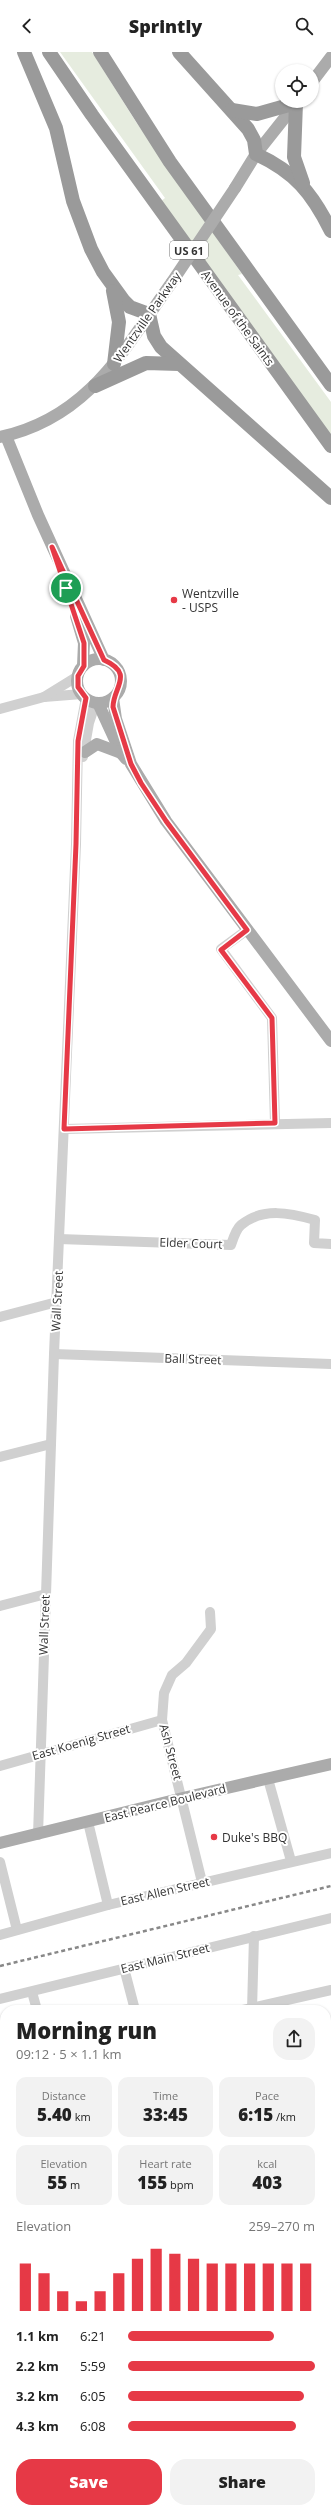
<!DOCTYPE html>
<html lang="en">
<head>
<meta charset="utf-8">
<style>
	:root { --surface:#fff; --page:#f2f2f2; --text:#222; --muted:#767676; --accent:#e63946 }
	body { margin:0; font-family:"Open Sans",sans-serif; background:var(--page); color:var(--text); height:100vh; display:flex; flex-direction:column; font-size:15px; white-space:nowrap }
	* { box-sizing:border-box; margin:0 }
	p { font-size:13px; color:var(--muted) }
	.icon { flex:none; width:22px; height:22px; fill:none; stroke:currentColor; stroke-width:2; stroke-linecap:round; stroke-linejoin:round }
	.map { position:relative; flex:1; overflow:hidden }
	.sheet { position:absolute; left:0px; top:1953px; width:331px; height:508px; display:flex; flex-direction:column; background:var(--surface); border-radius:16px 16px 0 0; box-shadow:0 1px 3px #0004 }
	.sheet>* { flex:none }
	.buttons { position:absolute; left:275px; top:12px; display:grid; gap:8px }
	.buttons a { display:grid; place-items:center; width:44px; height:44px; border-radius:50%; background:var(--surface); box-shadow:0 1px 3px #0004; font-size:20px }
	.pin { position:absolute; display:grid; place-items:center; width:34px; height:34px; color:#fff; margin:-17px; border:2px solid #fff; border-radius:50%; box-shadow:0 1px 4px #0007 }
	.round { display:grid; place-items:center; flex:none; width:42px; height:42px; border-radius:16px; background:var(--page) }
	.summary { display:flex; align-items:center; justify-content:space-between; height:68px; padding:0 16px }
	h1 { font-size:22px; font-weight:800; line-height:30px }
	.metrics { display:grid; grid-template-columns:repeat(3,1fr); gap:6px; height:68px; padding:4px 16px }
	.metrics div { display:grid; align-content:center; border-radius:10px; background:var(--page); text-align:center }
	.metrics b { font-size:17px; font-weight:800 }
	.metrics small { font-size:11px; font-weight:400 }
	.metrics p { font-size:11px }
	.chart { height:112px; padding:8px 16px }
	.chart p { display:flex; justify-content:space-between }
	.chart svg { width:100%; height:72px; margin-top:4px; stroke:var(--accent); stroke-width:6 }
	.button { display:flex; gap:8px; margin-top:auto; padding:8px 16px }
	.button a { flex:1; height:46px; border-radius:16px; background:var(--accent); color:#fff; font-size:16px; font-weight:800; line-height:46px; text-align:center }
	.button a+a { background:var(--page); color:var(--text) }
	ul { padding:0 16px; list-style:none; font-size:13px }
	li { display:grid; grid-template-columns:64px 48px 1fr; align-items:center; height:30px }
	li i { height:10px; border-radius:5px; background:var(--accent) }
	header { display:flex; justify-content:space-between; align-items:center; height:52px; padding:0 16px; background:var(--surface); font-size:18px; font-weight:800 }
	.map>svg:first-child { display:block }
	.green { fill:#e6ecdf }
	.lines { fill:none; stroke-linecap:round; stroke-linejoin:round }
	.minor { stroke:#d0d0d0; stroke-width:10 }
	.major { stroke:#ababab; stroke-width:12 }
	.highway { stroke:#9a9a9a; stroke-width:14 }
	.rail { stroke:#888; stroke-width:2.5; stroke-dasharray:4 3; stroke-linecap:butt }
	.major-bridge { stroke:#ababab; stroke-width:12 }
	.route-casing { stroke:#fff; stroke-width:8 }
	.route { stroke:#e63946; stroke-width:5 }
	.poi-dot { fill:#e63946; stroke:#fff; stroke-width:1.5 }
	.labels { text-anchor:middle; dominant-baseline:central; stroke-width:4; stroke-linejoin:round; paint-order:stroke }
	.shield { fill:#fff; stroke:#707070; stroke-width:1 }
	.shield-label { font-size:11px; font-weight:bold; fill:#333 }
	.street-label { font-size:12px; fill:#333; stroke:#fff }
	.poi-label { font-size:12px; fill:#333; stroke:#fff; text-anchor:start }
</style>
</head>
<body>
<header><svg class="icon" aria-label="back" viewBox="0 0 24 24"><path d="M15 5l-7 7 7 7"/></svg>Sprintly<svg class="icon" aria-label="search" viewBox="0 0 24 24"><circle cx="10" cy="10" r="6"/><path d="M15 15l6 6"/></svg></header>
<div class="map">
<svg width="331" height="2461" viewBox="0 0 331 2461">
	<rect width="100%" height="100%" fill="#fff"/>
	<!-- green -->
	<path class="green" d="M60 0H92L136 70 242 222 238 223 331 350V384L161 149 165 146Z"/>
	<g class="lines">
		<!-- minor -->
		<g class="minor">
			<path d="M44 645 82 642"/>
			<path d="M0 657 44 645 78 624"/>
			<path d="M83 705 89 671 96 650"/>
			<path d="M247 878 221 897 272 966 275 1071"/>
			<path d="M64 1077 331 1071"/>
			<path d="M59 1187 231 1193C233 1187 236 1177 241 1173 263 1155 290 1161 315 1168L314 1191 331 1192"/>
			<path d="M0 1265 57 1250"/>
			<path d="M54 1302 331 1312"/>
			<path d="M0 1405 51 1392"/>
			<path d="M0 1554 46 1542"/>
			<path d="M0 1714 162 1668"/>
			<path d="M268 1727 291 1809"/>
			<path d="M88 1770 108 1853"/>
			<path d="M38 1783 54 1302 76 792 78 689 86 646"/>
			<path d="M0 1810 17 1878"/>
			<path d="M202 1830 162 1668 164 1641 172 1623 186 1611 211 1577 210 1560"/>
			<path d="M0 1883 108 1853 331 1801"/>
			<path d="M124 1916 135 1958"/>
			<path d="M32 1940 37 1958"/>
			<path d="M0 1947 331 1866"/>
			<path d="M243 1958 331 1938"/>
			<path d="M252 1958 254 1884"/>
			<path d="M0 2020 5 2019"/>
			<path d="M0 2090 5 2089"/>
			<path d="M326 2130 331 2129"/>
			<path d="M0 2158 5 2157"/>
			<path d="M326 2195H331"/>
			<path d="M326 2360H331"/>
			<path d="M0 2364H5"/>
		</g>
		<!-- major -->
		<g class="major">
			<path d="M312 30 331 5"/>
			<path d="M235 136 256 102 298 49"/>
			<path d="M6 384 38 463 104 608"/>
			<path d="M0 385C89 366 124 297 172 230"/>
			<path d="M76 564 84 591 83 614"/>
			<circle cx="99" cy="629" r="22"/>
			<path d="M113 646 116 667 131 712 166 769 331 989"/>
			<path d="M98 651 121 701 126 707"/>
			<path d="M85 700 97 692 121 701"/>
			<path d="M0 1791 183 1746 331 1712"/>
		</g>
		<!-- highway -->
		<g class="highway">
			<path d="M24 0 56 76 73 149 91 197 103 220 124 249 130 255 149 262 154 284 161 295 331 446"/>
			<path d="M49 0 92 63 331 394"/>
			<path d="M100 0 170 110 331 333"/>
			<path d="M179 0 248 77 254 88 256 102C295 120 312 141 331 179"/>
			<path d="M232 58 257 62 296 51 294 105 303 131"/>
			<path d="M113 239 119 270 114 312"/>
			<path d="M95 334 146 311 179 312"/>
		</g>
		<!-- rail -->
		<path class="rail" d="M0 1914 331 1834"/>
		<!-- major-bridge -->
		<path class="major-bridge" d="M172 230 235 136"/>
	</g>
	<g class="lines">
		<defs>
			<path id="route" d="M52 495 104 608C135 622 113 635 113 655L131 712 141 731 166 769 247 878 221 898 272 966 275 1071 64 1077 76 792 78 689 86 646 78 635V624L84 614V591Z"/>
		</defs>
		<!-- route casing -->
		<use href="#route" class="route-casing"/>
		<!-- route -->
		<use href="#route" class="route"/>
	</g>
	<!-- markers -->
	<g class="poi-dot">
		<circle cx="174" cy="548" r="4"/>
		<circle cx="214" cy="1785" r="4"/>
	</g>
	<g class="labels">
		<!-- shield labels -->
		<rect class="shield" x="170" y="189" width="38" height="18" rx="3"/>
		<g class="shield-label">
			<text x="189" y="198">US 61</text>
		</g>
		<!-- street labels -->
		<g class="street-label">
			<text transform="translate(147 265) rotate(-55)">Wentzville Parkway</text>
			<text transform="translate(238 266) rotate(54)">Avenue of the Saints</text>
			<text transform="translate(191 1191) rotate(2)">Elder Court</text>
			<text transform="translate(57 1249) rotate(-87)">Wall Street</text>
			<text transform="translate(193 1307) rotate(2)">Ball Street</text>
			<text transform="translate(44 1573) rotate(-88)">Wall Street</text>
			<text transform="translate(81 1690) rotate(-16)">East Koenig Street</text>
			<text transform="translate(171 1700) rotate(75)">Ash Street</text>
			<text transform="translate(165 1751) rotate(-14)">East Pearce Boulevard</text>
			<text transform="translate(165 1839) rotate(-13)">East Allen Street</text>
			<text transform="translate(165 1906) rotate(-14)">East Main Street</text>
		</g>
		<!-- poi labels -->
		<g class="poi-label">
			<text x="182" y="541">Wentzville<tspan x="182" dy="14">- USPS</tspan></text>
			<text x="222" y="1785">Duke's BBQ</text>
		</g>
	</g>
</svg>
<div class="buttons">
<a><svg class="icon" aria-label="locate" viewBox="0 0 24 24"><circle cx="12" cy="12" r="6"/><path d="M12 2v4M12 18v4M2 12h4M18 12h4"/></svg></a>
</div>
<div class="pin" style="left:66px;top:536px;background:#1e9e55"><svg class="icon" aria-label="arrive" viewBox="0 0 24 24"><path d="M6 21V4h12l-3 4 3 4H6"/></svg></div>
<section class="sheet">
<div class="summary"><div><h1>Morning run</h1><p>09:12 · 5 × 1.1 km</p></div><a class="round"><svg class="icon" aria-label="share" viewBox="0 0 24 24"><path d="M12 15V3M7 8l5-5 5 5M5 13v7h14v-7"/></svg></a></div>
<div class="metrics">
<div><p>Distance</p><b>5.40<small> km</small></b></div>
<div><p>Time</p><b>33:45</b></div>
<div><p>Pace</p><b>6:15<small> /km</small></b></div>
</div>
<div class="metrics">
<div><p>Elevation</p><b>55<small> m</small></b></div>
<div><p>Heart rate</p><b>155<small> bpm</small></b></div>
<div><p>kcal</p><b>403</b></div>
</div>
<div class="chart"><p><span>Elevation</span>259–270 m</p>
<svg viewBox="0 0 160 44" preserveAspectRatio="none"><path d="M5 44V15M15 44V21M25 44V32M35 44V38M45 44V32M55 44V21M65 44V12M75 44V6M85 44V9M95 44V12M105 44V15M115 44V15M125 44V15M135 44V15M145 44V15M155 44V15"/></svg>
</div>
<ul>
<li><b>1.1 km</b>6:21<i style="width:78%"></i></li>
<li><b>2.2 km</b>5:59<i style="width:100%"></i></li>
<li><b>3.2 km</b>6:05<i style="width:94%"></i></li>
<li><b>4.3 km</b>6:08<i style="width:90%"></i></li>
</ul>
<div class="button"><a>Save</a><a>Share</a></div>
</section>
</div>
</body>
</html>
